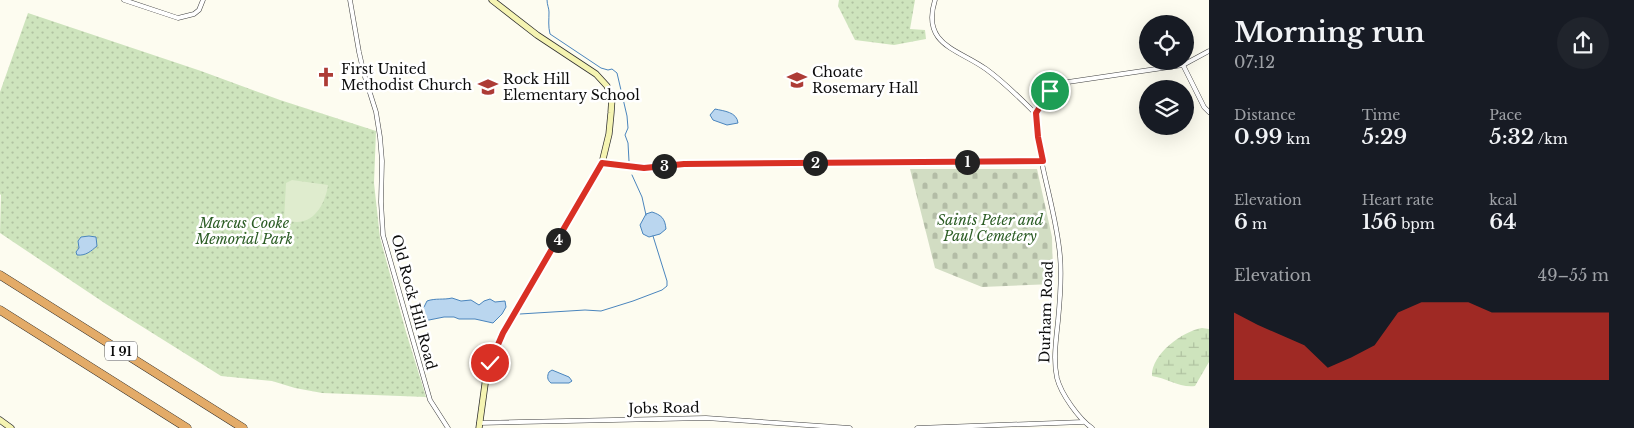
<!DOCTYPE html>
<html lang="en">
<head>
<meta charset="utf-8">
<style>
	:root { --surface:#171b24; --page:#20242c; --text:#f1f3f6; --muted:#9ea1a6; --accent:#d93025 }
	body { margin:0; font-family:"Libre Baskerville",serif; background:var(--page); color:var(--text); height:100vh; display:flex; flex-direction:column; font-size:19px; white-space:nowrap }
	* { box-sizing:border-box; margin:0 }
	p { font-size:16px; color:var(--muted) }
	.icon { flex:none; width:28px; height:28px; fill:none; stroke:currentColor; stroke-width:2; stroke-linecap:round; stroke-linejoin:round }
	.map { position:relative; flex:1; overflow:hidden }
	.side { display:flex; flex-direction:column; background:var(--surface); width:425px }
	.side>* { flex:none }
	.tools { position:absolute; left:1139px; top:15px; display:grid; gap:10px }
	.tools a { display:grid; place-items:center; width:55px; height:55px; border-radius:50%; background:var(--surface); box-shadow:0 5px 20px #0002; font-size:25px }
	.pin { position:absolute; display:grid; place-items:center; width:42px; height:42px; color:#fff; margin:-21px; border:2px solid #fff; border-radius:50%; box-shadow:0 1px 5px #0007 }
	.km { position:absolute; width:25px; height:25px; margin:-12px; border-radius:50%; background:#222; color:#fff; font-size:14px; line-height:25px; text-align:center }
	.round { display:grid; place-items:center; flex:none; width:52px; height:52px; border-radius:26px; background:var(--page) }
	.headline { display:flex; align-items:center; justify-content:space-between; height:85px; padding:0 25px }
	h1 { font-size:28px; font-weight:600; line-height:38px }
	.stats { display:grid; grid-template-columns:repeat(3,1fr); gap:8px; height:85px; padding:5px 25px }
	.stats div { display:grid; align-content:center }
	.stats b { font-size:21px; font-weight:600 }
	.stats small { font-size:14px; font-weight:400 }
	.stats p { font-size:14px }
	.chart { height:140px; padding:10px 25px }
	.chart p { display:flex; justify-content:space-between }
	.chart svg { width:100%; height:90px; margin-top:5px; fill:var(--accent); opacity:.7 }
	main { display:flex; flex:1; min-height:0 }
	.map>svg:first-child { display:block }
	.grass { fill:url(#grass-dots) }
	.wetland { fill:url(#wetland-marsh) }
	.cemetery { fill:url(#cemetery-stones) }
	.pitch { fill:#dfecce }
	.water { fill:#bad6ef; stroke:#4a85bd }
	.lines { fill:none; stroke-linecap:round; stroke-linejoin:round }
	.stream { stroke:#4a85bd; stroke-width:1 }
	.street-casing { stroke:#404040; stroke-width:5 }
	.secondary-casing { stroke:#2f2f2f; stroke-width:7 }
	.highway-casing { stroke:#1e1e1e; stroke-width:9 }
	.street { stroke:#fff; stroke-width:4 }
	.secondary { stroke:#f5f4b2; stroke-width:5.5 }
	.highway { stroke:#e3ab68; stroke-width:8 }
	.route-casing { stroke:#fff; stroke-width:10 }
	.route { stroke:#d93025; stroke-width:6 }
	.labels { text-anchor:middle; dominant-baseline:central; stroke-width:5; stroke-linejoin:round; paint-order:stroke }
	.shield { fill:#fff; stroke:#565656; stroke-width:1 }
	.shield-label { font-size:12px; font-weight:bold; fill:#0d0d0d }
	.poi-label { font-size:14px; fill:#0d0d0d; stroke:#fff; text-anchor:start }
	.park-label { font-size:14px; font-style:italic; fill:#2c5d25; stroke:#fff }
	.street-label { font-size:14px; fill:#0d0d0d; stroke:#fff }
</style>
</head>
<body>
<main>
<div class="map">
<svg width="1209" height="428" viewBox="0 0 1209 428">
	<defs>
		<pattern id="grass-dots" width="8" height="8" patternUnits="userSpaceOnUse" patternTransform="scale(1.25)"><rect width="8" height="8" fill="#cee4bd"/><path d="M2 2h.1M6 6h.1" fill="none" stroke="#b0c2a1" stroke-width="1.8" stroke-linecap="round"/></pattern>
		<pattern id="wetland-marsh" width="20" height="14" patternUnits="userSpaceOnUse" patternTransform="scale(1.25)"><rect width="20" height="14" fill="#cee4bd"/><path d="M1 5h8M5 5V1M11 12h8M15 12V8" fill="none" stroke="#b0c2a1"/></pattern>
		<pattern id="cemetery-stones" width="16" height="16" patternUnits="userSpaceOnUse" patternTransform="scale(1.25)"><rect width="16" height="16" fill="#d2ddc3"/><path d="M2 7V4a2 2 0 0 1 4 0v3zM10 15v-3a2 2 0 0 1 4 0v3z" fill="#b3bca6"/></pattern>
	</defs>
	<rect width="100%" height="100%" fill="#fdfcf0"/>
	<!-- grass -->
	<g class="grass">
		<path d="M839 0H915L910 29 925 30 926 39 894 45 855 40 838 6Z"/>
		<path d="M28 13 201 71 280 100 376 131 374 183 380 238 406 332 426 397 322 393 295 388 272 381 221 376 106 304 0 233 1 195 0 194V92Z"/>
	</g>
	<!-- wetland -->
	<path class="wetland" d="M1202 328 1209 329V362L1195 386C1180 388 1166 378 1152 376 1151 354 1183 331 1202 328Z"/>
	<!-- cemetery -->
	<path class="cemetery" d="M910 169H1037L1052 237 1053 284 982 287 935 268Z"/>
	<!-- pitch -->
	<path class="pitch" d="M292 180 328 185C326 201 316 222 297 222 293 222 288 220 284 220L286 183Z"/>
	<!-- water -->
	<g class="water">
		<path d="M715 109C724 111 737 112 738 123L727 125 713 120 710 115Z"/>
		<path d="M652 212C661 215 665 218 666 229L660 234 649 237 643 234 640 225 646 214Z"/>
		<path d="M89 236 96 237 97 246C91 251 86 256 77 255L76 252 79 248 78 241 81 237Z"/>
		<path d="M452 298 461 301 471 300 479 305 484 301 490 299 495 302 505 301 506 307 502 314 493 323 475 319H459L454 317H444L424 321 421 309 424 307 427 301C435 298 444 300 452 298Z"/>
		<path d="M552 370 569 377 572 381 569 383H551C547 380 547 376 549 372Z"/>
	</g>
	<g class="lines">
		<!-- stream -->
		<g class="stream">
			<path d="M547 0C547 5 549 8 549 12 549 20 548 26 550 34L601 68 608 70 612 69 617 73 627 116 628 128 625 135 628 143 629 161"/>
			<path d="M632 175 642 197 646 215"/>
			<path d="M520 314 585 310 601 311 633 301 662 290 667 286V281L653 236"/>
		</g>
		<defs>
			<g id="street">
				<path d="M124 0 178 18 194 14 199 10 203 0"/>
				<path d="M350 0 359 52 364 74 376 112 380 137 382 161 381 202 383 235 430 400 448 428"/>
				<path d="M935 0C921 45 958 49 986 69 1004 82 1020 98 1035 113 1037 162 1056 208 1060 256 1062 277 1060 300 1058 321 1056 340 1053 360 1057 378 1061 394 1079 419 1092 428"/>
				<path d="M1183 65 1204 107 1209 112"/>
				<path d="M1035 113 1050 91 1068 82 1183 65 1209 51"/>
				<path d="M602 163 644 168 684 164 1043 161"/>
				<path d="M479 423 706 418 850 428"/>
				<path d="M917 428 1083 422"/>
			</g>
			<g id="secondary">
				<path d="M0 420 11 428"/>
				<path d="M479 428 486 377 498 343 602 163 609 134 611 113 612 98 607 86 596 74 537 35 492 0"/>
			</g>
			<g id="highway">
				<path d="M0 275 243 428"/>
				<path d="M0 310 187 428"/>
			</g>
		</defs>
		<!-- street casing -->
		<use href="#street" class="street-casing"/>
		<!-- secondary casing -->
		<use href="#secondary" class="secondary-casing"/>
		<!-- highway casing -->
		<use href="#highway" class="highway-casing"/>
		<!-- street -->
		<use href="#street" class="street"/>
		<!-- secondary -->
		<use href="#secondary" class="secondary"/>
		<!-- highway -->
		<use href="#highway" class="highway"/>
	</g>
	<g class="lines">
		<defs>
			<path id="route" d="M490 363 503 333 602 163 644 168 684 164 1043 161 1038 137 1036 113 1050 91"/>
		</defs>
		<!-- route casing -->
		<use href="#route" class="route-casing"/>
		<!-- route -->
		<use href="#route" class="route"/>
	</g>
	<!-- icons -->
	<defs>
		<symbol id="church-bare" viewBox="-9 -9 18 18"><path d="M-1.2-6h2.4v3.5h3.3v2.4h-3.3V6h-2.4V-.1h-3.3v-2.4h3.3Z" fill="#ad3b36" stroke="#fff" stroke-width="2.5" paint-order="stroke"/></symbol>
		<symbol id="university-bare" viewBox="-9 -9 18 18"><path d="M0-5L7-2L0 1L-7-2ZM-4 1L0 2.5L4 1V4Q0 6-4 4Z" fill="#ad3b36" stroke="#fff" stroke-width="2.5" paint-order="stroke"/></symbol>
		<symbol id="school-bare" viewBox="-9 -9 18 18"><path d="M0-5L7-2L0 1L-7-2ZM-4 1L0 2.5L4 1V4Q0 6-4 4Z" fill="#ad3b36" stroke="#fff" stroke-width="2.5" paint-order="stroke"/></symbol>
	</defs>
	<g fill-rule="evenodd">
		<use href="#church-bare" x="312" y="63" width="28" height="28"/>
		<use href="#university-bare" x="783" y="66" width="28" height="28"/>
		<use href="#school-bare" x="474" y="73" width="28" height="28"/>
	</g>
	<g class="labels">
		<!-- shield labels -->
		<rect class="shield" x="105" y="341.5" width="32" height="19" rx="4"/>
		<g class="shield-label">
			<text x="121" y="351">I 91</text>
		</g>
		<!-- poi labels -->
		<g class="poi-label">
			<text x="341" y="69">First United<tspan x="341" dy="16">Methodist Church</tspan></text>
			<text x="812" y="72">Choate<tspan x="812" dy="16">Rosemary Hall</tspan></text>
			<text x="503" y="79">Rock Hill<tspan x="503" dy="16">Elementary School</tspan></text>
		</g>
		<!-- park labels -->
		<g class="park-label">
			<text x="990" y="220">Saints Peter and<tspan x="990" dy="16">Paul Cemetery</tspan></text>
			<text x="244" y="223">Marcus Cooke<tspan x="244" dy="16">Memorial Park</tspan></text>
		</g>
		<!-- street labels -->
		<g class="street-label">
			<text transform="translate(414 302) rotate(75)">Old Rock Hill Road</text>
			<text transform="translate(1046 312) rotate(-88)">Durham Road</text>
			<text transform="translate(664 408) rotate(-1)">Jobs Road</text>
		</g>
	</g>
</svg>
<div class="tools">
<a><svg class="icon" aria-label="locate" viewBox="0 0 24 24"><circle cx="12" cy="12" r="6"/><path d="M12 2v4M12 18v4M2 12h4M18 12h4"/></svg></a>
<a><svg class="icon" aria-label="layers" viewBox="0 0 24 24"><path d="M12 4l9 5-9 5-9-5zM3 14l9 5 9-5"/></svg></a>
</div>
<div class="pin" style="left:1050px;top:91px;background:#1e9e55"><svg class="icon" aria-label="arrive" viewBox="0 0 24 24"><path d="M6 21V4h12l-3 4 3 4H6"/></svg></div>
<div class="pin" style="left:490px;top:363px;background:#d93025"><svg class="icon" aria-label="check" viewBox="0 0 24 24"><path d="M5 12l5 5 9-10"/></svg></div>
<b class="km" style="left:967px;top:162px">1</b>
<b class="km" style="left:815px;top:163px">2</b>
<b class="km" style="left:664px;top:166px">3</b>
<b class="km" style="left:558px;top:240px">4</b>
</div>
<section class="side">
<div class="headline"><div><h1>Morning run</h1><p>07:12</p></div><a class="round"><svg class="icon" aria-label="share" viewBox="0 0 24 24"><path d="M12 15V3M7 8l5-5 5 5M5 13v7h14v-7"/></svg></a></div>
<div class="stats">
<div><p>Distance</p><b>0.99<small> km</small></b></div>
<div><p>Time</p><b>5:29</b></div>
<div><p>Pace</p><b>5:32<small> /km</small></b></div>
</div>
<div class="stats">
<div><p>Elevation</p><b>6<small> m</small></b></div>
<div><p>Heart rate</p><b>156<small> bpm</small></b></div>
<div><p>kcal</p><b>64</b></div>
</div>
<div class="chart"><p><span>Elevation</span>49–55 m</p>
<svg viewBox="0 0 160 44" preserveAspectRatio="none"><path d="M0 44V11L10 17L20 22L30 27L40 38L50 33L60 27L70 11L80 6L90 6L100 6L110 11L120 11L130 11L140 11L150 11L160 11V44z"/></svg>
</div>
</section>
</main>
</body>
</html>
